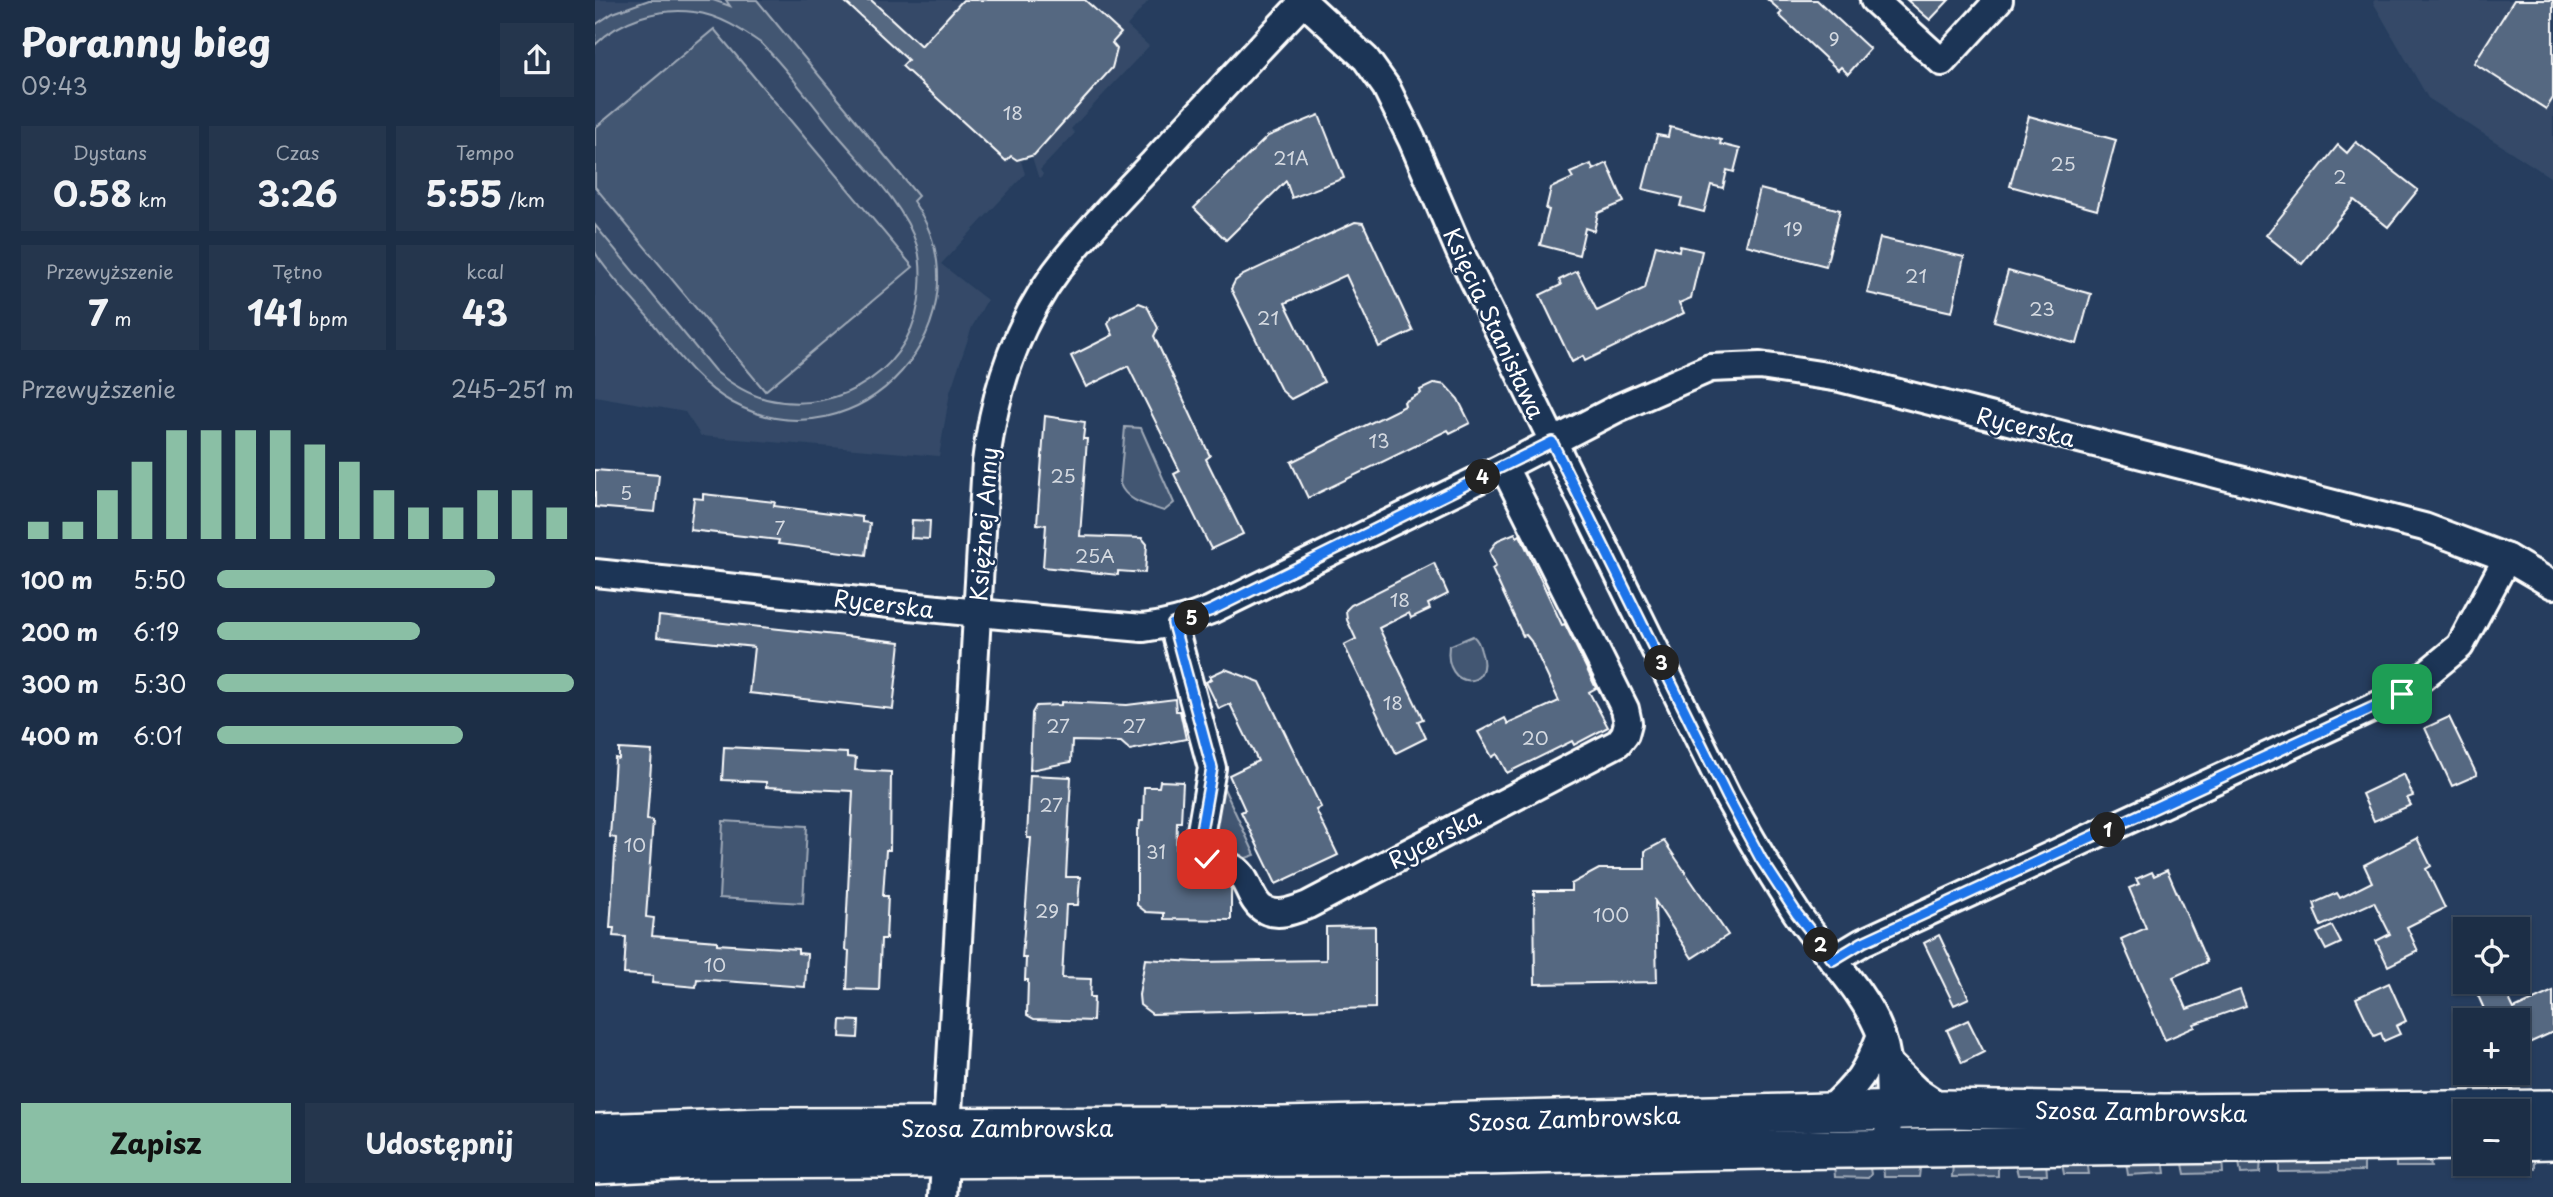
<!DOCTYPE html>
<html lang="pl">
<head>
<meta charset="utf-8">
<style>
	:root { --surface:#1c2e46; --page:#25364d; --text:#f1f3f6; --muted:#a0a8b3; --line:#3a4a5f; --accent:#8abfa5 }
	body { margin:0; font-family:"Playpen Sans",sans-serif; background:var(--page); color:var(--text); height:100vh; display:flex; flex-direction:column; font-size:26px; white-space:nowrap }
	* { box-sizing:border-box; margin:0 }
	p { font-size:23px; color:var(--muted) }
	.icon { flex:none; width:38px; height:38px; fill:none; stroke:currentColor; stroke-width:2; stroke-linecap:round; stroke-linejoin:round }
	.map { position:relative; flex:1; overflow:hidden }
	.panel { display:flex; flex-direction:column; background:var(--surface); width:595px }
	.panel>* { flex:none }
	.buttons { position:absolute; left:1858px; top:917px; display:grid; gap:14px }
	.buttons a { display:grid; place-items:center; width:77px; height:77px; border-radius:0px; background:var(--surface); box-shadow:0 2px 5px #0004,0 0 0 2px var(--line); font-size:35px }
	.pin { position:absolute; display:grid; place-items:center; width:60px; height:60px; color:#fff; margin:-30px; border-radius:14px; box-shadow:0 4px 10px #0006 }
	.km { position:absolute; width:35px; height:35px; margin:-18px; border-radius:50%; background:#222; color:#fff; font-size:19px; line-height:35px; text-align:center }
	.round { display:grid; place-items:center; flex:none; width:74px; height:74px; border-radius:0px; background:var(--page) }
	.headline { display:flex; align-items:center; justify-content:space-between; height:119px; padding:0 21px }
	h1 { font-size:38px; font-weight:700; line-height:52px }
	.metrics { display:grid; grid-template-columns:repeat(3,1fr); gap:10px; height:119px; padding:7px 21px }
	.metrics div { display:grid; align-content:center; border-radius:0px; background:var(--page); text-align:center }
	.metrics b { font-size:35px; font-weight:700 }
	.metrics small { font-size:19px; font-weight:400 }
	.metrics p { font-size:19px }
	.chart { height:196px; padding:14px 21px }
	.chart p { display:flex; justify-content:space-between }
	.chart svg { width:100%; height:126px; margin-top:7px; stroke:var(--accent); stroke-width:6 }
	.primary-button { display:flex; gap:14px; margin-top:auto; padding:14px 21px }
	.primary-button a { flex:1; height:80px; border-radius:0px; background:var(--accent); color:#111; font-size:28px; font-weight:700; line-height:80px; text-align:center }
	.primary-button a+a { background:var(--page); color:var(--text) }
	ul { padding:0 21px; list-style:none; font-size:23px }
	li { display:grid; grid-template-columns:112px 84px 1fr; align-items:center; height:52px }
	li i { height:18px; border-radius:9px; background:var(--accent) }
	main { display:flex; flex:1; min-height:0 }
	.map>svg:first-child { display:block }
	.built { fill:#344a68 }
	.green { fill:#425672; stroke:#a0aab8; stroke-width:2 }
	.building { fill:#556781; stroke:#fff; stroke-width:2 }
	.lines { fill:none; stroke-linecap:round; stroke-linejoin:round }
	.minor-casing { stroke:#fff; stroke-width:32 }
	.secondary-casing { stroke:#fff; stroke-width:42 }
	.minor { stroke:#1d3557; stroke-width:26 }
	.secondary { stroke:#1d3557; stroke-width:37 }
	.route-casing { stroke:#fff; stroke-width:14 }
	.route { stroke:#1a73e8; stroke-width:9 }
	.labels { text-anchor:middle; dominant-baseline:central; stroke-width:5; stroke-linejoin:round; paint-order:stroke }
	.number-label { font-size:19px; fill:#d4d9e0 }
	.street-label { font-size:23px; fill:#fff; stroke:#1d3557 }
</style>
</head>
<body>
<main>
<section class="panel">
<div class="headline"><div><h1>Poranny bieg</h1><p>09:43</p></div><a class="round"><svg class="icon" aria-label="share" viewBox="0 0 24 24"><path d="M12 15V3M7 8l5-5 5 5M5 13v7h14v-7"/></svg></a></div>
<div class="metrics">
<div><p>Dystans</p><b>0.58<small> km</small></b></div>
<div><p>Czas</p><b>3:26</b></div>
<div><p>Tempo</p><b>5:55<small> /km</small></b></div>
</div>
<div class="metrics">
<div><p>Przewyższenie</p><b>7<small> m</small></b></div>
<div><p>Tętno</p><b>141<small> bpm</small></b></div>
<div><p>kcal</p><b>43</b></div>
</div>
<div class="chart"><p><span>Przewyższenie</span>245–251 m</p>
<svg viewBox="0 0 160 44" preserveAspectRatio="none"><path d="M5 44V38M15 44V38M25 44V27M35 44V17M45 44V6M55 44V6M65 44V6M75 44V6M85 44V11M95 44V17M105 44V27M115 44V33M125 44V33M135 44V27M145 44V27M155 44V33"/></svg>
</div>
<ul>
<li><b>100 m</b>5:50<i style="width:78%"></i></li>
<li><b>200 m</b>6:19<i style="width:57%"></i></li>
<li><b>300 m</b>5:30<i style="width:100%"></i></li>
<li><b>400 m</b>6:01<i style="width:69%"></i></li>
</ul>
<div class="primary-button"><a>Zapisz</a><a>Udostępnij</a></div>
</section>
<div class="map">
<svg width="1958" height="1197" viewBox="0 0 1958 1197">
	<rect width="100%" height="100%" fill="#263d5e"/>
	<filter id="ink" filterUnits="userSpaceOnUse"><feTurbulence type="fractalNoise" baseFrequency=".0143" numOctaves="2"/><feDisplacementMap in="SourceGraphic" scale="14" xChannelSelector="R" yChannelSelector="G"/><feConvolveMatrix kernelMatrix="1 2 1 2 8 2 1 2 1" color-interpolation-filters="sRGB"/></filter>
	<g filter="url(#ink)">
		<!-- built -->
		<g class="built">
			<path d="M0 0H554L532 26 554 46 476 129 480 133 445 170 448 174 446 178 443 176 437 157 426 161 430 174 346 264 392 300 377 327 355 392 344 456 106 436 90 412 0 396Z"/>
			<path d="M1780 0H1958V179L1833 98 1778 2Z"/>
		</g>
		<!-- green -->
		<g class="green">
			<path d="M54 0H118L135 6 131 0H162L323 196 318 201C400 319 265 471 138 403 102 384 78 348 53 317 44 307 2 260 0 251 0 244 0 233 0 225L120 371C135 383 152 394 171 399 245 417 322 367 325 288 326 274 326 260 322 246 310 205 269 166 242 134 217 104 194 71 167 44 147 30 124 15 99 12 65 7 24 20 0 45V25L18 13Z"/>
			<path d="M119 29 318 267 170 391 0 187V128Z"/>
			<path d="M530 427 546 428 579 503 569 511C552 505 532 502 525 484Z"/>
			<path d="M878 636C883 640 884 644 886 651 900 690 848 692 854 646Z"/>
			<path d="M626 782 660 855 645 860 619 851 611 838Z"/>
			<path d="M128 821 212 826 208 903 124 898Z"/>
			<path d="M1923 1153 1940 1157V1168H1861L1863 1155H1871V1164H1923Z"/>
			<path d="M1666 1157 1665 1173 1646 1174 1644 1162Z"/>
			<path d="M1801 1157H1834L1836 1167H1801Z"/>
			<path d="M1591 1159H1627L1628 1173 1590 1174 1588 1164Z"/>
			<path d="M1684 1159 1769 1160V1171L1684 1172Z"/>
			<path d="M1403 1160V1176L1357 1177 1358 1164Z"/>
			<path d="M1492 1160 1494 1174H1469L1467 1164Z"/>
			<path d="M1568 1160 1570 1173 1533 1175 1531 1162Z"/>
			<path d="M1326 1161 1324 1177H1289L1288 1162Z"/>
			<path d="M1451 1161 1452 1175H1423L1420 1163Z"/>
			<path d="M1274 1163 1276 1174 1273 1178 1240 1177 1239 1164Z"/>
		</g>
		<!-- building -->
		<g class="building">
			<path d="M248 0H276L326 46 368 0H490L526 33 517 43 522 49 517 68 439 155 422 160 416 156 411 161 307 66 313 60Z"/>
			<path d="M1173 0H1222L1275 49 1253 74 1246 67 1243 70 1184 15 1187 12Z"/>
			<path d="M1312 0H1354L1335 20Z"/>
			<path d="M1919 0H1958V98L1951 109 1879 63Z"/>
			<path d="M724 115 749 178 697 198 691 181 631 240 599 208 673 136Z"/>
			<path d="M1434 116 1521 140 1502 210 1415 186Z"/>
			<path d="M1075 127 1126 140 1125 144 1145 149 1139 172 1132 170 1128 188 1116 185 1109 212 1085 206 1087 198 1048 189 1062 135 1073 137Z"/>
			<path d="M1761 142 1823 190 1793 227 1759 200 1707 264 1671 235 1743 145 1752 153Z"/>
			<path d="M1012 163 1029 202 1003 213 999 231 990 228 984 255 945 245 954 210 951 209 956 188 978 178 975 173 996 164 998 170Z"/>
			<path d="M1165 189 1245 210 1231 266 1151 245Z"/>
			<path d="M760 222 768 223 818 331 784 347 751 275 690 303 729 382 696 399 686 390 636 289 640 281 648 275Z"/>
			<path d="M1285 238 1369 257 1357 312 1272 293Z"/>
			<path d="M1061 245 1084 251 1085 246 1107 251 1096 298 1084 303 1089 313 990 361 988 356 977 362 945 295 966 285 964 280 982 271 1002 311 1050 288Z"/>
			<path d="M1413 271 1496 294 1482 344 1399 321Z"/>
			<path d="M544 303 552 306 563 328 559 336 615 456 611 459 648 534 616 549 579 474 585 471 533 366 491 387 476 356 518 335 513 324 516 317Z"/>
			<path d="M840 383 850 385 863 399 875 423 855 433 853 430 713 498 696 462 810 406 809 402 826 393 825 390Z"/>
			<path d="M450 416 490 422 488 439H492L485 536 547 538 552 544 550 573 523 571V575L448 567 451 525 442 524Z"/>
			<path d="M0 470 64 475 60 512 0 507Z"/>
			<path d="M108 494 180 502 179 506 267 517V522L275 523 271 555 183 544 184 540 95 530 99 498 108 499Z"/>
			<path d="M317 520 335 521 334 539 316 538Z"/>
			<path d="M920 533 922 537 925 535 967 625 970 624 1001 688 994 692 1013 727 979 745 977 741 912 773 902 754 897 757 883 732 910 718 913 724 964 701 936 641 931 635 928 636 897 569 901 566 895 553 896 549 903 540Z"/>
			<path d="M839 563 853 594 833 604 835 609 816 618 814 613 784 628 828 719 823 721 831 738 801 753 749 645 761 639 752 620 751 610 756 605Z"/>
			<path d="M64 616 305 642 298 709 154 693 159 647 62 637Z"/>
			<path d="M630 669 665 682 726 807 721 810 743 855 681 884 646 812 650 810 634 775 663 761 635 704 624 709 611 682 617 679 615 676Z"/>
			<path d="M580 699 581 711H585L591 739 535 750 526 742 477 741 476 762 435 770 437 713 441 706 466 705V702L532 705Z"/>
			<path d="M1854 717 1882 775 1857 786 1830 728Z"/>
			<path d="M129 747 252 753V757L261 758 260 770 296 772 295 850H291L288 896H293L291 939H286L284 990 252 989 254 951 250 950 258 791 171 787V782L127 780Z"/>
			<path d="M24 749 57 751 52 820 58 821 51 917 59 918 57 936 122 941V944L203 949V953L212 954 210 987 102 979 101 987 57 983 58 976 29 974 31 937 18 936 19 928H15L21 838 15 837 20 758 24 759Z"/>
			<path d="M1809 774 1818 796 1812 798 1816 805 1779 821 1767 794Z"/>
			<path d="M435 775 476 777 471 877H485L483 905H471L467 978 496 979 495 997H499L498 1021 439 1019 432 1015 433 980H430L431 958H427L436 838H432Z"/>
			<path d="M565 781 588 782 586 822H582L581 860 586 861 585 880 615 876 633 884 636 889V920L569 919V913L551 912 542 905V829H544L545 821H548L549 787H564Z"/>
			<path d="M1822 838 1836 866 1831 869 1850 908 1812 927 1823 951 1793 966 1781 941 1795 934 1779 902 1726 926 1719 910 1721 909 1719 903 1742 893 1745 898 1777 882 1769 865Z"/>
			<path d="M1069 841 1133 935 1097 958 1060 901 1062 982 940 984 939 891H976V884L1004 869H1050V851Z"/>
			<path d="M1572 870 1612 962 1578 977 1592 1009 1645 990 1651 1006 1599 1024 1600 1027 1570 1040 1526 939 1551 928 1534 888 1544 884 1541 879 1557 872 1559 876Z"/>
			<path d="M780 926V1008L557 1014 545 1005 544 995 550 959 601 962 731 960V927Z"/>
			<path d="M1737 926 1746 943 1731 950 1722 933Z"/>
			<path d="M1344 935 1374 998 1359 1005 1329 943Z"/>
			<path d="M1901 982H1906L1919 1009 1958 991V1032L1923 1048V1020H1894L1881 991Z"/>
			<path d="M1794 983 1811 1021 1801 1026 1805 1034 1789 1041 1786 1033 1779 1036 1761 998Z"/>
			<path d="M246 1020 264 1021 263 1038 245 1037Z"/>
			<path d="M1373 1020 1389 1052 1367 1063 1352 1030Z"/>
		</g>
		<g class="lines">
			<defs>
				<g id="minor">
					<path d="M1279 0 1347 62 1404 0"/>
					<path d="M709 2 771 59 791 87 817 140 865 252 1132 796C1154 836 1176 874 1201 912 1228 952 1269 989 1286 1035 1296 1063 1296 1097 1293 1126"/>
					<path d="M909 467 1023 408 1115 368 1165 366 1245 378 1829 527 1912 558 1958 585"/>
					<path d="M0 573C183 592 365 613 548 628 572 625 594 619 616 610L909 467 1030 709 1033 723 1030 734 1023 743 713 905C699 910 684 917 670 910 655 903 654 879 641 870 626 858 607 866 604 842L617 768 578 624"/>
					<path d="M1238 960 1268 942 1807 694 1865 646 1912 558"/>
					<path d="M1293 1063 1322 1091 1349 1109"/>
					<path d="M1233 1111C1262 1086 1272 1071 1286 1035"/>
					<path d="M348 1197 391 462C400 383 427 309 479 249 504 219 531 191 558 163 608 108 659 54 710 0"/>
				</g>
				<g id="secondary">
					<path d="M0 1133 168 1127 688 1126 1349 1109 1569 1113 1958 1109"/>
					<path d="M1923 1141 1958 1140"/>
					<path d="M0 1165 103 1160 889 1156 1099 1151 1871 1141"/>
				</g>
			</defs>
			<!-- minor casing -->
			<use href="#minor" class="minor-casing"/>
			<!-- secondary casing -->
			<use href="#secondary" class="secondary-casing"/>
			<!-- minor -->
			<use href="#minor" class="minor"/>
			<!-- secondary -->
			<use href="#secondary" class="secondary"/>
		</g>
	</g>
	<g class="lines" filter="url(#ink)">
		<defs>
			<path id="route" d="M612 859 606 854 604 842 617 768 578 624 617 610 957 442 1132 796 1166 859 1202 914 1238 960 1268 942 1807 694"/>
		</defs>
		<!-- route casing -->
		<use href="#route" class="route-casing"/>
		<!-- route -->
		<use href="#route" class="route"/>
	</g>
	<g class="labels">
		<!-- number labels -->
		<g class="number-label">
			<text x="1239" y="38">9</text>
			<text x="418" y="112">18</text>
			<text x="696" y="157">21A</text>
			<text x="1468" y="163">25</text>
			<text x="1745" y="176">2</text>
			<text x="1198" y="228">19</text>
			<text x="1321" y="275">21</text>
			<text x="1447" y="308">23</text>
			<text x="673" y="317">21</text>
			<text x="784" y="440">13</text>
			<text x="468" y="475">25</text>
			<text x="31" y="492">5</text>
			<text x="185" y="527">7</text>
			<text x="500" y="555">25A</text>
			<text x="805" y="599">18</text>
			<text x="798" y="702">18</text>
			<text x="463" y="725">27</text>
			<text x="539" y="725">27</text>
			<text x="940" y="737">20</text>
			<text x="456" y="804">27</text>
			<text x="40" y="844">10</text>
			<text x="561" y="851">31</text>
			<text x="452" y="910">29</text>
			<text x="1016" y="914">100</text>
			<text x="120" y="964">10</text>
		</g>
		<!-- street labels -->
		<g class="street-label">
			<text transform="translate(900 323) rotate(65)">Księcia Stanisława</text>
			<text transform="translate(1431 426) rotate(14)">Rycerska</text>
			<text transform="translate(388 524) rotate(-86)">Księżnej Anny</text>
			<text transform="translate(289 603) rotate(7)">Rycerska</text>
			<text transform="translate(839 838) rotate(-28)">Rycerska</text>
			<text transform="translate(1546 1111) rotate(1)">Szosa Zambrowska</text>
			<text transform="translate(979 1118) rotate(-2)">Szosa Zambrowska</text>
			<text x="412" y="1127">Szosa Zambrowska</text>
		</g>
	</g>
</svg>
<div class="buttons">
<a><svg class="icon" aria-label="locate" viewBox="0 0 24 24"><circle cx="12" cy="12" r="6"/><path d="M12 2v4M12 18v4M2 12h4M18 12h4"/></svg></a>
<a>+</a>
<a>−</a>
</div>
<div class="pin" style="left:1807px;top:694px;background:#1e9e55"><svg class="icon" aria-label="arrive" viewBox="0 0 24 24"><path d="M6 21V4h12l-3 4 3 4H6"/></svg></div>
<div class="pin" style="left:612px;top:859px;background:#d93025"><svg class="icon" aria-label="check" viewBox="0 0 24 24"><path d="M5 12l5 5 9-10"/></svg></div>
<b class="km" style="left:1513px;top:830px">1</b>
<b class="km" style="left:1226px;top:945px">2</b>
<b class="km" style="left:1067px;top:663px">3</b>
<b class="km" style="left:888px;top:477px">4</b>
<b class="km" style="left:597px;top:618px">5</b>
</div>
</main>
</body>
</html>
